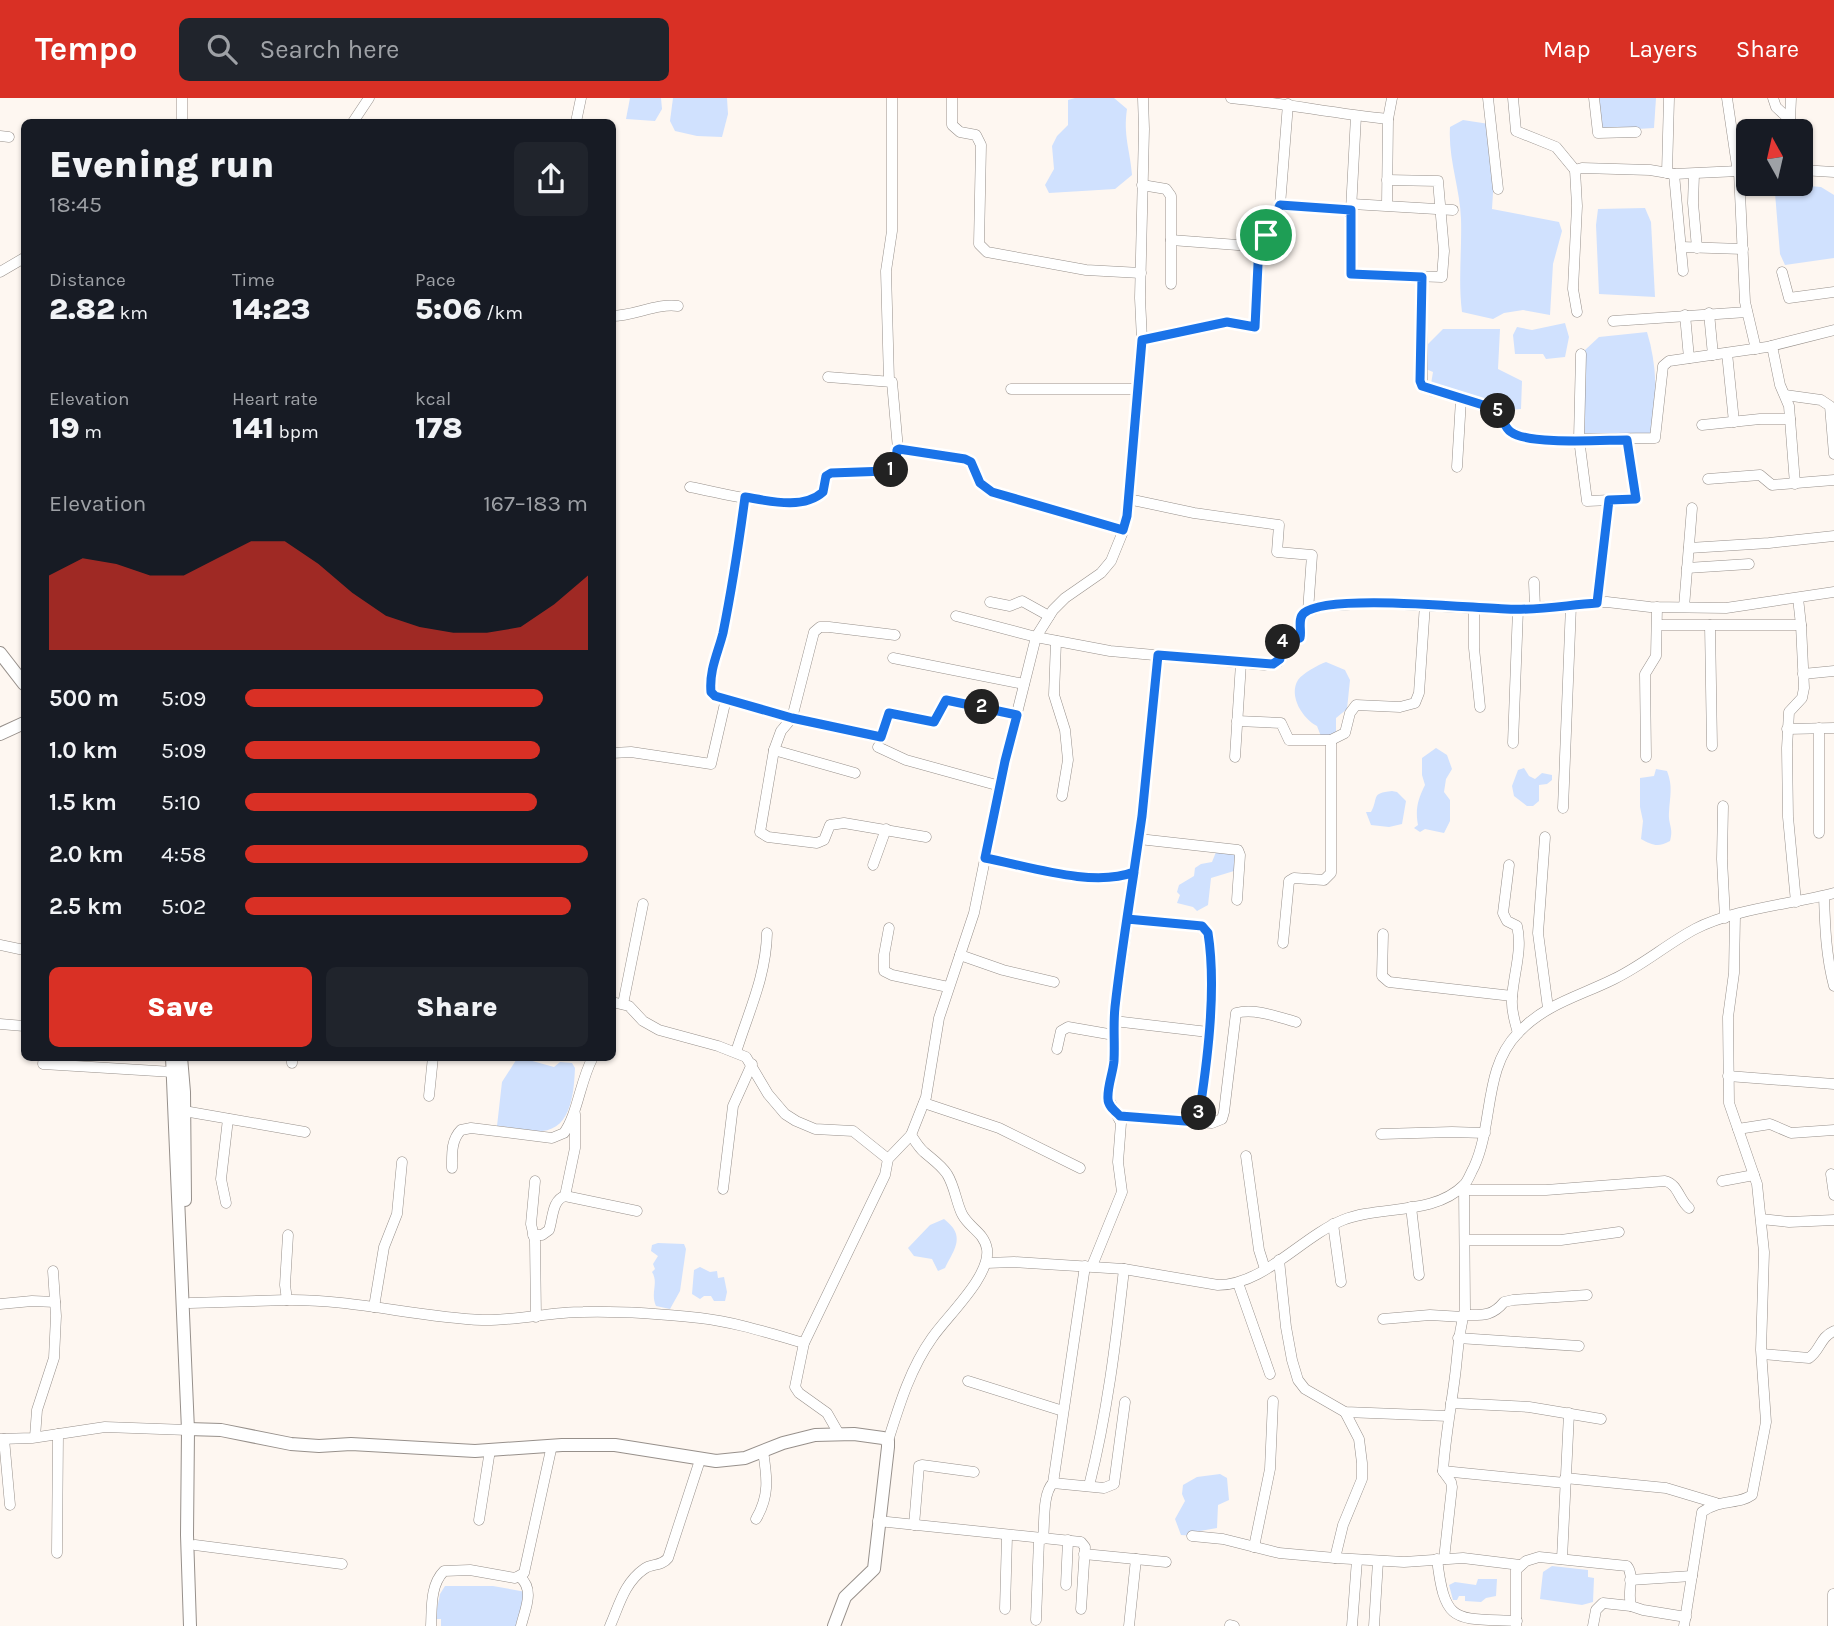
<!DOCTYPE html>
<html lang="en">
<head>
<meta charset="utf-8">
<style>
	:root { --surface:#171b24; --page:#20242c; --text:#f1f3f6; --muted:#9ea1a6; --accent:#d93025 }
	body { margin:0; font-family:Karla,sans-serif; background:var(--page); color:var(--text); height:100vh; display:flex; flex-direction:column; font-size:26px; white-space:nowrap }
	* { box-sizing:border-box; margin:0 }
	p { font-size:23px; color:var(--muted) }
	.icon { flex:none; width:38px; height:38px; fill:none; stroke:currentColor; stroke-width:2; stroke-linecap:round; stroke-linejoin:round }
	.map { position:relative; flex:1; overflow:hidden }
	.drawer { position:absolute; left:21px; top:21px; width:595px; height:942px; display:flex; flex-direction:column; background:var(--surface); border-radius:10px; box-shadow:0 2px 5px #0004 }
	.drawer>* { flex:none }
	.needle { width:46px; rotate:352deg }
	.controls { position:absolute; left:1736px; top:21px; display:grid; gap:14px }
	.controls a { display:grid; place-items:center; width:77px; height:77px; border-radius:10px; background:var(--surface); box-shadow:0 2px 5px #0004; font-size:35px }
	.pin { position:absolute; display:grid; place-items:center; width:60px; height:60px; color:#fff; margin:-30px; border:4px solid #fff; border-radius:50%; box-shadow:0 2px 7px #0007 }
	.km { position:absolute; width:35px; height:35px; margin:-18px; border-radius:50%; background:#222; color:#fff; font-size:19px; line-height:35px; text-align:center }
	.round { display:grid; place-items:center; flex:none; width:74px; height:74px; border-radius:10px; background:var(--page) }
	.head { display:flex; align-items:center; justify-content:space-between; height:119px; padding:0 28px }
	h1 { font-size:38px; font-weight:800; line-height:52px }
	.stats { display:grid; grid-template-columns:repeat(3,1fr); gap:10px; height:119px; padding:7px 28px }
	.stats div { display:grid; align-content:center }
	.stats b { font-size:30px; font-weight:800 }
	.stats small { font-size:19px; font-weight:400 }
	.stats p { font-size:19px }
	.chart { height:196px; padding:14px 28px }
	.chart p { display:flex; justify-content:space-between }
	.chart svg { width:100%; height:126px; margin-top:7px; fill:var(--accent); opacity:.7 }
	.button { display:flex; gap:14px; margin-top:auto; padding:14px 28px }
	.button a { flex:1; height:80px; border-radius:10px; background:var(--accent); color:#fff; font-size:28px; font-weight:800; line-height:80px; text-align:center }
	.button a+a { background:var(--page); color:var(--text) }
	ul { padding:0 28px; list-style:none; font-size:23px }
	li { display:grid; grid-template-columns:112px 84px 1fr; align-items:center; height:52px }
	li i { height:18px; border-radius:9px; background:var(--accent) }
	header { display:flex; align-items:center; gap:42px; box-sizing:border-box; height:98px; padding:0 35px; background:var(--accent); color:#fff }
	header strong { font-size:33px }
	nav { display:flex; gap:38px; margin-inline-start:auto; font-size:24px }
	.search { width:490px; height:63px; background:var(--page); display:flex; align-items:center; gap:18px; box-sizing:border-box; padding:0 24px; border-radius:10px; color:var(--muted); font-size:26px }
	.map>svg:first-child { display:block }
	.water { fill:#d0e1fe }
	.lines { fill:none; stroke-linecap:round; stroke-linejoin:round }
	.minor-casing { stroke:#97908b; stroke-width:11 }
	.tertiary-casing { stroke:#97908b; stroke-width:14 }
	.minor { stroke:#fff; stroke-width:10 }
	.tertiary { stroke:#fff; stroke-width:12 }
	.route-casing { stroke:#fff; stroke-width:14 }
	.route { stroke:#1a73e8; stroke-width:9 }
</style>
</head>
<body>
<header>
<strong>Tempo</strong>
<div class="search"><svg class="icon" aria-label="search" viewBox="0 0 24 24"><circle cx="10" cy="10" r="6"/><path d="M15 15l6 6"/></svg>Search here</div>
<nav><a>Map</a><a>Layers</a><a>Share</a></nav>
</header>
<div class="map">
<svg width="1834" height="1528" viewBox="0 0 1834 1528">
	<rect width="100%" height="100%" fill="#fef7f1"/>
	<!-- water -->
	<g class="water">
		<path d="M630 0H661L662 11 655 23 626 21Z"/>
		<path d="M673 0H727L728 16 722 39 697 38 675 33 670 23Z"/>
		<path d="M1075 0H1114L1127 11C1123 37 1130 52 1132 77L1115 91 1049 95 1045 87 1054 71 1052 48 1057 38 1068 27V2Z"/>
		<path d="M1598 0H1656L1654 30 1602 33Z"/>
		<path d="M1463 22 1489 26 1495 63 1492 111 1559 124 1562 133 1553 166 1550 217 1523 212 1504 215 1493 221 1462 214C1458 183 1462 153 1461 121 1460 90 1448 61 1450 29Z"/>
		<path d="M1785 86 1821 89 1834 97V160L1785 167 1780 156 1775 95 1784 92Z"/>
		<path d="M1645 110 1651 124 1655 199 1599 196 1596 127 1598 111Z"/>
		<path d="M1565 225 1569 239 1565 259 1546 261 1543 256H1515L1513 237 1517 229 1532 232Z"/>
		<path d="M1443 231H1500L1498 271 1522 283 1521 311 1497 313 1429 298 1433 274 1426 271 1428 246Z"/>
		<path d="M1647 234C1657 266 1658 304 1651 337L1581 338 1584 253 1599 239Z"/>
		<path d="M1326 564 1345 572 1350 582 1347 611 1336 620V636L1322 641 1317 628C1303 621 1288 598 1298 582 1303 575 1318 567 1326 564Z"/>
		<path d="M1436 650 1447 657 1452 671 1446 681 1444 694 1450 702V723L1444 735 1425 731 1420 734 1414 730 1418 727C1415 711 1418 701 1425 687L1422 677V660Z"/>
		<path d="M1524 670 1529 678 1535 681 1542 675 1552 677V682L1547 686 1539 687V703L1533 708H1527L1514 698 1512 688 1518 672Z"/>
		<path d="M1656 671 1667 673C1673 688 1670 698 1669 714 1668 727 1674 730 1670 743 1658 750 1652 747 1641 741L1643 723 1640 709V680L1654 678Z"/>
		<path d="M1392 693 1397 694 1406 703 1402 726 1389 729 1371 727 1366 714H1371C1379 700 1370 695 1392 693Z"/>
		<path d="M1216 754H1232L1236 759 1234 773 1211 780 1208 807 1197 813 1193 809 1177 805 1180 797 1177 794 1179 787 1194 778 1195 770 1201 766 1212 764Z"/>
		<path d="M518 959 554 969 560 964 572 965 575 970C574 992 572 1031 542 1033 527 1033 511 1029 497 1028L502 984Z"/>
		<path d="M944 1121C966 1138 955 1150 945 1170L938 1173 932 1161 914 1158 908 1150 930 1127Z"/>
		<path d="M658 1145 684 1146 686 1151 680 1193 670 1211 656 1208C650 1195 659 1185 652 1174L655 1171 653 1166 658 1158 651 1153 652 1147Z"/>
		<path d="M700 1169 710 1174 717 1173 718 1180 724 1179 727 1194 725 1203H714L711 1198H704L700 1201 692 1196 694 1172Z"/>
		<path d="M1220 1376 1227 1380 1229 1402 1218 1407 1217 1430 1200 1433 1198 1438 1181 1437 1175 1421 1185 1403 1182 1396 1183 1387 1197 1379Z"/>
		<path d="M1552 1468 1588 1472V1479L1594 1480 1593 1504 1582 1507 1540 1501 1543 1474Z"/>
		<path d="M1478 1481H1497L1496 1498 1486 1500 1481 1504 1465 1503V1498H1459L1457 1502H1453L1449 1487 1455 1484 1476 1487Z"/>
		<path d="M445 1488H493L526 1494 522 1528H441V1521H435L440 1496Z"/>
	</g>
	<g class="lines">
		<defs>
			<g id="minor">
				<path d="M182 0V24"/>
				<path d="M952 0V27L960 34 976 37 981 47 979 146 987 154 1086 172 1141 175"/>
				<path d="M1231 0C1284 5 1336 16 1388 21"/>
				<path d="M1488 0 1498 91"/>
				<path d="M1513 0 1516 33 1556 49 1575 72"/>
				<path d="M1594 0 1598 35 1636 34"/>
				<path d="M1727 0 1737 68 1739 73 1748 74"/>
				<path d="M1773 0 1776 9 1790 22 1791 33"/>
				<path d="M1356 18 1351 112V176L1442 179 1444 153 1438 83 1387 82"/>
				<path d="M1790 22 1791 0"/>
				<path d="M353 24 369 0"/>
				<path d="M576 24 581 0"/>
				<path d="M0 38 9 39"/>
				<path d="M1801 72 1834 74"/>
				<path d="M1667 75 1669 0"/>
				<path d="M1674 76 1683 173"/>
				<path d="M1694 76 1693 105 1697 150"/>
				<path d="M1142 87 1166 91 1171 98V186"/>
				<path d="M1352 106 1453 112"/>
				<path d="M1280 107 1351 112"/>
				<path d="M1387 107 1388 21 1392 0"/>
				<path d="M1171 142 1251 148 1259 145 1266 137 1280 107 1288 6"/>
				<path d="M1681 149 1743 151"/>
				<path d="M0 174 24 160"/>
				<path d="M1782 174 1789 200 1834 194"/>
				<path d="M1422 179V288L1496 311C1503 317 1504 330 1511 335 1524 343 1565 344 1579 341L1581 256"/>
				<path d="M1577 214 1573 191 1577 108 1575 72 1582 70 1650 72 1674 76 1739 73 1745 204 1756 251"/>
				<path d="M1709 215 1713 257"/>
				<path d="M1685 217 1689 260"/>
				<path d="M612 218C635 218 656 205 678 208"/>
				<path d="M1613 223 1747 214"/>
				<path d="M1142 242 1227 224 1255 229 1259 145"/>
				<path d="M1772 248 1780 287 1789 308 1795 386"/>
				<path d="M1727 255 1734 324"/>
				<path d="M828 279 892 284 898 351"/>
				<path d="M889 283 886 173 892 133V0"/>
				<path d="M1011 291H1138"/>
				<path d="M1785 297 1821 302 1830 308 1834 356"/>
				<path d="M1702 327 1760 321H1790"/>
				<path d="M1627 342 1636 401 1587 403 1579 341 1655 340 1663 268 1669 263 1767 249 1834 232"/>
				<path d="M1457 369 1461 301"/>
				<path d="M1708 381 1760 377 1772 387 1834 382"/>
				<path d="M690 389C729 396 785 415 821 396L826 378 831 375 887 373C897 369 896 362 897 352L899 351 965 361 972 364 980 385 992 394 1123 432"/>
				<path d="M745 399C739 444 732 490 723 535 718 555 710 572 711 594L715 598 792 620 881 640 889 615 934 624 946 602 1018 617"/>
				<path d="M1128 401 1194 415 1279 427 1277 454 1312 457 1308 513"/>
				<path d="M1689 450 1769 445 1834 438"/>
				<path d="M1687 470 1749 466"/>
				<path d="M1534 484 1535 510"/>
				<path d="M990 504 1010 508 1022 503 1049 518"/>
				<path d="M1597 505 1609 402"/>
				<path d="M1474 509V550L1480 609"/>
				<path d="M1684 509 1692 410"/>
				<path d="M956 518 1036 539 1110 553 1265 567 1278 564 1281 546 1300 540V520L1304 514 1325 508 1376 505 1509 512 1607 504 1650 509 1726 510 1834 494"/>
				<path d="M1658 527H1801"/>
				<path d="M1710 527 1712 648"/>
				<path d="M895 537 829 529H820L814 534 792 620 781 633 774 652 760 734 768 739 817 745 824 742 830 727 844 725 926 739"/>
				<path d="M1056 543 1054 597 1065 632 1068 662 1062 698"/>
				<path d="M893 560 1024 586"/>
				<path d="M1803 576 1834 573"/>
				<path d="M1237 623 1281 625 1289 642H1331L1345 635 1350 615 1356 607 1400 609 1415 605 1419 595 1425 506"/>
				<path d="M1819 630V735"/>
				<path d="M1787 631 1834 630"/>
				<path d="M1513 645 1518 511"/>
				<path d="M878 649 906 662 1000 688"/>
				<path d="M774 652 855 675"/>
				<path d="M612 655 631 654 711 666 726 601"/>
				<path d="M1235 659 1241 565"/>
				<path d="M1646 659 1645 576 1656 558 1657 509"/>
				<path d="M1723 708 1722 761 1725 820"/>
				<path d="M1563 710 1571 507"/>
				<path d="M1545 739 1538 835 1548 910"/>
				<path d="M1139 741 1238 752 1240 757 1237 802"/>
				<path d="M985 759C1027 768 1093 790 1134 774"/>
				<path d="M873 767 886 731"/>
				<path d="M1509 767 1503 815 1507 823 1517 828C1523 852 1513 877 1512 901 1511 913 1515 924 1518 935"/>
				<path d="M1824 798C1825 829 1826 858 1834 888"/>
				<path d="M1796 804 1788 719 1787 650 1789 614 1802 600 1804 590 1801 527 1798 500"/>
				<path d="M1127 821 1202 828C1222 844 1203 995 1198 1024"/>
				<path d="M889 830 884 857V873L892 877 948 889"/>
				<path d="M1383 836 1382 878 1389 884 1512 898"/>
				<path d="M1283 845 1289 783 1294 780 1324 782 1331 775V642"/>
				<path d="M0 847 24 852"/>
				<path d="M960 857 1003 872 1054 884"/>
				<path d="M612 904 629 908 643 923 659 932 718 948 746 959 768 996 785 1016 796 1023 815 1031 853 1033 888 1061"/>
				<path d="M623 906 643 806"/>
				<path d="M1114 923 1208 934"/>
				<path d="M0 926 24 928"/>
				<path d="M1057 951 1061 933 1068 929 1114 937"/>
				<path d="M736 954C749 913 766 878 767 835"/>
				<path d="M44 959 43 966 173 974"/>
				<path d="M292 959V965"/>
				<path d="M1728 978 1834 986"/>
				<path d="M429 998 433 959"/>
				<path d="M924 1005 999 1030 1080 1070"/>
				<path d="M184 1013 305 1034"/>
				<path d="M1120 1018 1212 1025 1222 1021 1224 1014 1236 915C1255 910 1278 919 1296 924"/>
				<path d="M1738 1031 1770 1026 1791 1035 1834 1032"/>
				<path d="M1381 1036 1452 1034 1485 1035"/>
				<path d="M1246 1058 1259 1152 1265 1171"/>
				<path d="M452 1070C452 1056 451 1042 461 1032L471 1030 552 1040 564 1035C578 1015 580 983 593 959"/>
				<path d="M1831 1076 1834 1097"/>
				<path d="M535 1083 531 1126 535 1143 536 1219"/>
				<path d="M1722 1083 1754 1077"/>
				<path d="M723 1091 733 1008 752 966"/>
				<path d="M1464 1092H1546L1665 1083C1678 1086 1679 1102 1689 1110"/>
				<path d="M565 1098 575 1050V1016"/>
				<path d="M226 1105 221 1081 228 1021"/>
				<path d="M1411 1109 1419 1177"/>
				<path d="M1761 1121 1789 1124 1834 1122"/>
				<path d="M1333 1126 1341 1184"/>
				<path d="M288 1137 285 1187 287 1202C352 1201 417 1219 482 1222 516 1223 549 1214 583 1214 622 1213 662 1216 700 1220 735 1224 769 1235 804 1245"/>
				<path d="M533 1137H542L549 1132C553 1120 552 1102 565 1098L637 1113"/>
				<path d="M1465 1142H1561L1619 1134"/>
				<path d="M1279 1162 1286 1229 1292 1262 1298 1282 1305 1291 1345 1314 1448 1318"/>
				<path d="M986 1165 1014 1164 1124 1171 1218 1187C1264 1187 1301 1139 1343 1122 1380 1107 1433 1118 1464 1087 1468 1083 1471 1074 1474 1069 1494 1025 1483 971 1518 935 1545 906 1580 898 1614 881 1643 867 1667 846 1695 831 1733 811 1792 806 1834 795"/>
				<path d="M1092 1168 1122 1094 1118 1064 1121 1025 1108 1000 1114 962 1115 912 1142 718 1158 557"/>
				<path d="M1238 1185 1270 1276"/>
				<path d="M190 1205 287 1202"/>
				<path d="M0 1206 32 1203 55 1204"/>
				<path d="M374 1209 384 1149 397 1116 402 1064"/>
				<path d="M1464 1217C1481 1217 1492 1219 1504 1204L1513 1202 1587 1197"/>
				<path d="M1383 1221 1430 1217 1463 1219"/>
				<path d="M1458 1240 1579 1248"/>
				<path d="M1762 1256 1809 1260C1820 1253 1820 1239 1834 1233"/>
				<path d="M968 1283 1063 1313"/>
				<path d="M1451 1305 1529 1309 1601 1321"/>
				<path d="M839 1336 827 1315 799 1295 795 1289 804 1245 885 1077 888 1061 911 1037 926 999 939 920 974 815 1005 663 1036 539 1053 512 1065 500 1101 475 1111 463 1122 436 1127 418 1142 242 1140 200 1144 31 1143 0"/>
				<path d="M35 1339 37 1312 54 1260 56 1218 53 1173"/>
				<path d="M0 1341 32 1340 105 1329 188 1332"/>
				<path d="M4 1341 10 1407"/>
				<path d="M888 1343C899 1308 910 1271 932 1240 947 1218 991 1178 987 1151 984 1134 969 1130 962 1116 956 1104 955 1089 947 1076 941 1067 932 1061 924 1054 919 1050 915 1043 911 1037"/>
				<path d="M1443 1373 1565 1385"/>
				<path d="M1565 1380 1666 1390 1716 1405"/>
				<path d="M1053 1385 1085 1168"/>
				<path d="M1089 1388C1107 1317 1116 1244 1124 1171"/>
				<path d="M756 1421C770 1397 767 1379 763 1353"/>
				<path d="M479 1422 490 1352"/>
				<path d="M878 1423 1081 1444 1085 1449 1081 1511"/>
				<path d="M914 1427 919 1368 922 1367 974 1374"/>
				<path d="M1192 1438 1223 1441 1279 1455 1335 1460 1404 1464 1463 1460 1520 1467"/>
				<path d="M1043 1441C1045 1426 1042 1396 1053 1385L1104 1390 1114 1386 1125 1304"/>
				<path d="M195 1447 342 1466"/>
				<path d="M1254 1449 1270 1371 1273 1303"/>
				<path d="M57 1455 58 1336"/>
				<path d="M1084 1456 1166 1464"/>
				<path d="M1335 1460 1343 1427 1362 1381V1365L1359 1341 1345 1314"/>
				<path d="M1437 1461C1445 1528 1455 1520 1517 1523"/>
				<path d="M1444 1461 1452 1389 1451 1384 1443 1373C1445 1341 1451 1310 1455 1278 1458 1254 1458 1236 1465 1212L1464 1087"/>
				<path d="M1562 1461 1569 1315"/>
				<path d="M520 1479C535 1492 525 1511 521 1528"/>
				<path d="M1630 1482 1692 1478"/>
				<path d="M1066 1487 1068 1442"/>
				<path d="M1833 1496V1528"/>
				<path d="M1005 1511 1007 1438"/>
				<path d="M1036 1522 1039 1441"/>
				<path d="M1230 1527 1234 1528"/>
				<path d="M431 1528C432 1510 430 1487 444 1473L470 1472 515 1480 524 1475 552 1347"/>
				<path d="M610 1528C619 1508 624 1485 644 1471 652 1465 661 1469 668 1460L700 1362"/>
				<path d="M1129 1528 1136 1461"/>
				<path d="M1352 1528 1357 1462"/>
				<path d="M1374 1528 1378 1463"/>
				<path d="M1516 1528V1472L1526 1463 1539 1459 1627 1468C1635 1478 1627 1494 1631 1508L1643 1512 1686 1519"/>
				<path d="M1593 1528 1596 1512 1603 1505 1631 1508"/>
				<path d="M1684 1528 1702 1414C1722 1400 1738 1407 1752 1397L1766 1324 1761 1252 1764 1154 1757 1086 1729 1005 1728 919 1734 875 1735 817"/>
			</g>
			<g id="tertiary">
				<path d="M0 555 24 586"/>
				<path d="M0 636 24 625"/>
				<path d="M172 959 188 1332 187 1437 190 1528"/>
				<path d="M181 959 184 994 185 1102"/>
				<path d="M188 1331 221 1332 291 1346 319 1348 351 1346 475 1353 562 1347H615L716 1363 745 1360 783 1345 815 1337 854 1336 883 1340 888 1343V1349L874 1471 845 1499 834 1528"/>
			</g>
		</defs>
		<!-- minor casing -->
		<use href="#minor" class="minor-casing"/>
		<!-- tertiary casing -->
		<use href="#tertiary" class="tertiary-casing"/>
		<!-- minor -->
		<use href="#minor" class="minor"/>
		<!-- tertiary -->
		<use href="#tertiary" class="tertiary"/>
	</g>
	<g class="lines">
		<defs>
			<path id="route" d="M1266 137 1259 145 1255 229 1227 224 1142 242 1127 418 1123 432 992 394 980 385 971 364 965 361 899 351 897 352C896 362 897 369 887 373L831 375 826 378 823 394C803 412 769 403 745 399 739 444 732 490 723 535 718 555 709 572 711 594L715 598 792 620 881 639 889 615 934 624 946 602 1017 617 1005 663 985 760C1028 768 1093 790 1134 774 1127 819 1120 864 1115 909 1113 927 1115 945 1114 963 1113 975 1107 989 1108 1001 1108 1008 1115 1013 1120 1018L1198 1024C1207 967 1217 892 1208 835L1202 828 1127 821C1132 787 1137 753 1142 718L1158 557 1273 566 1280 561 1281 546 1300 540C1302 532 1297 521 1304 515 1327 495 1470 510 1506 511 1536 513 1567 507 1597 505L1609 402 1636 401 1627 342C1603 342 1528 347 1511 334 1503 329 1503 317 1496 311L1422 288 1420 283 1422 179 1351 176V112L1280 107 1266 137"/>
		</defs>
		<!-- route casing -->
		<use href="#route" class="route-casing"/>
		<!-- route -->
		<use href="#route" class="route"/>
	</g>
</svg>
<div class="controls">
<a><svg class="needle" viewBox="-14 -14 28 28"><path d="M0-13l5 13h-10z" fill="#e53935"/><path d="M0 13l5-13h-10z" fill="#9ea1a6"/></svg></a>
</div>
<div class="pin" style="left:1266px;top:137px;background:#1e9e55"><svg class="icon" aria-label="arrive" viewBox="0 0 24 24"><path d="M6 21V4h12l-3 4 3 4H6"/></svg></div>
<b class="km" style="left:891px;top:372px">1</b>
<b class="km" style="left:982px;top:609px">2</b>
<b class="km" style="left:1199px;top:1015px">3</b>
<b class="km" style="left:1283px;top:544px">4</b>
<b class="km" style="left:1498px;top:313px">5</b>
<section class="drawer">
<div class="head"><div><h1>Evening run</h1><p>18:45</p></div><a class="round"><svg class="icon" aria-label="share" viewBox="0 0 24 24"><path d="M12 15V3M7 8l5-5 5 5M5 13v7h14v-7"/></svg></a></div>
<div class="stats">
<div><p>Distance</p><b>2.82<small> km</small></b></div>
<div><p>Time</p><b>14:23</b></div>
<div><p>Pace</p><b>5:06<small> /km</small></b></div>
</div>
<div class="stats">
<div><p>Elevation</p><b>19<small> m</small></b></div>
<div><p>Heart rate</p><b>141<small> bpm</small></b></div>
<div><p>kcal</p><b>178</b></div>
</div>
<div class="chart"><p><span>Elevation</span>167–183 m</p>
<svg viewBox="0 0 160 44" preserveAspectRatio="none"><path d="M0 44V18L10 12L20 14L30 18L40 18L50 12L60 6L70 6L80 14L90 24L100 32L110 36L120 38L130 38L140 36L150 28L160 18V44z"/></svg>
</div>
<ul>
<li><b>500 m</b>5:09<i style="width:87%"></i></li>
<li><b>1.0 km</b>5:09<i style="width:86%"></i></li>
<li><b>1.5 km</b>5:10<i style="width:85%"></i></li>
<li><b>2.0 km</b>4:58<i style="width:100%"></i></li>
<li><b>2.5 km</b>5:02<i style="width:95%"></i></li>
</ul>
<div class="button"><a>Save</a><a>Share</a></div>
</section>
</div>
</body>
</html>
